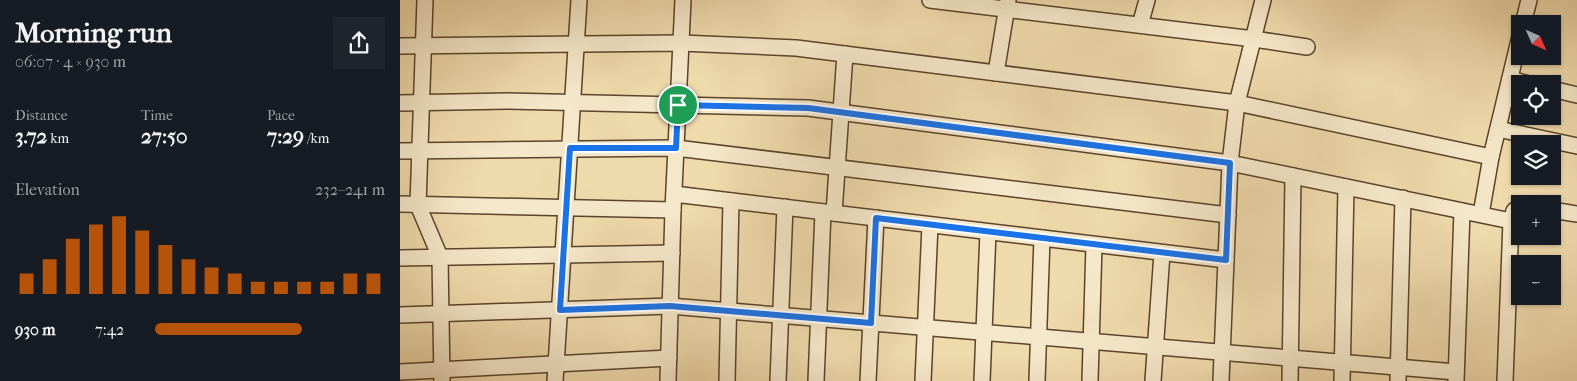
<!DOCTYPE html>
<html lang="en">
<head>
<meta charset="utf-8">
<style>
	:root { --surface:#171b24; --page:#20242c; --text:#f1f3f6; --muted:#9ea1a6; --accent:#b45309 }
	body { margin:0; font-family:"IM FELL French Canon",serif; background:var(--page); color:var(--text); height:100vh; display:flex; flex-direction:column; font-size:19px; white-space:nowrap }
	* { box-sizing:border-box; margin:0 }
	p { font-size:16px; color:var(--muted) }
	.icon { flex:none; width:28px; height:28px; fill:none; stroke:currentColor; stroke-width:2; stroke-linecap:round; stroke-linejoin:round }
	.map { position:relative; flex:1; overflow:hidden }
	.panel { display:flex; flex-direction:column; background:var(--surface); width:400px }
	.panel>* { flex:none }
	.needle { width:32px; rotate:135deg }
	.buttons { position:absolute; left:1111px; top:15px; display:grid; gap:10px }
	.buttons a { display:grid; place-items:center; width:50px; height:50px; border-radius:0px; background:var(--surface); box-shadow:0 1px 4px #0004; font-size:25px }
	.pin { position:absolute; display:grid; place-items:center; width:42px; height:42px; color:#fff; margin:-21px; border:2px solid #fff; border-radius:50%; box-shadow:0 1px 5px #0007 }
	.round { display:grid; place-items:center; flex:none; width:52px; height:52px; border-radius:0px; background:var(--page) }
	.overview { display:flex; align-items:center; justify-content:space-between; height:85px; padding:0 15px }
	h1 { font-size:28px; font-weight:700; line-height:38px }
	.stats { display:grid; grid-template-columns:repeat(3,1fr); gap:8px; height:85px; padding:5px 15px }
	.stats div { display:grid; align-content:center }
	.stats b { font-size:21px; font-weight:700 }
	.stats small { font-size:14px; font-weight:400 }
	.stats p { font-size:14px }
	.chart { height:140px; padding:10px 15px }
	.chart p { display:flex; justify-content:space-between }
	.chart svg { width:100%; height:90px; margin-top:5px; stroke:var(--accent); stroke-width:6 }
	ul { padding:0 15px; list-style:none; font-size:16px }
	li { display:grid; grid-template-columns:80px 60px 1fr; align-items:center; height:38px }
	li i { height:12px; border-radius:6px; background:var(--accent) }
	main { display:flex; flex:1; min-height:0 }
	.map>svg:first-child { display:block }
	.lines { fill:none; stroke-linecap:round; stroke-linejoin:round }
	.minor-casing { stroke:#5a442c; stroke-width:18 }
	.minor { stroke:#f5e7c9; stroke-width:15 }
	.route-casing { stroke:#fff; stroke-width:10 }
	.route { stroke:#1a73e8; stroke-width:6 }
</style>
</head>
<body>
<main>
<section class="panel">
<div class="overview"><div><h1>Morning run</h1><p>06:07 · 4 × 930 m</p></div><a class="round"><svg class="icon" aria-label="share" viewBox="0 0 24 24"><path d="M12 15V3M7 8l5-5 5 5M5 13v7h14v-7"/></svg></a></div>
<div class="stats">
<div><p>Distance</p><b>3.72<small> km</small></b></div>
<div><p>Time</p><b>27:50</b></div>
<div><p>Pace</p><b>7:29<small> /km</small></b></div>
</div>
<div class="chart"><p><span>Elevation</span>232–241 m</p>
<svg viewBox="0 0 160 44" preserveAspectRatio="none"><path d="M5 44V34M15 44V27M25 44V17M35 44V10M45 44V6M55 44V13M65 44V20M75 44V27M85 44V31M95 44V34M105 44V38M115 44V38M125 44V38M135 44V38M145 44V34M155 44V34"/></svg>
</div>
<ul>
<li><b>930 m</b>7:42<i style="width:64%"></i></li>
</ul>
</section>
<div class="map">
<svg width="1177" height="381" viewBox="0 0 1177 381">
	<rect width="100%" height="100%" fill="#efdaac"/>
	<filter id="stains"><feTurbulence type="fractalNoise" baseFrequency=".004" numOctaves="4"/><feColorMatrix values="0 0 0 0 .2 0 0 0 0 .09 0 0 0 0 .02 0 0 0 .5 -.17"/></filter>
	<radialGradient id="worn" r=".72"><stop offset=".6" stop-color="#630" stop-opacity="0"/><stop offset="1" stop-color="#630" stop-opacity=".3"/></radialGradient>
	<g class="lines">
		<defs>
			<g id="minor">
				<path d="M25 0 18 205 40 257 42 381"/>
				<path d="M530 0 854 39 907 47"/>
				<path d="M1123 24 1129 0"/>
				<path d="M740 25 747 0"/>
				<path d="M0 46 281 43 396 48 837 103 1091 157"/>
				<path d="M596 73 608 0"/>
				<path d="M1110 79 1129 84"/>
				<path d="M1152 89 1177 95"/>
				<path d="M0 103 107 101 408 108 830 163 1111 221 1105 381"/>
				<path d="M1098 129 1177 146"/>
				<path d="M0 151 276 148 828 215"/>
				<path d="M274 194 826 260"/>
				<path d="M0 204 273 210"/>
				<path d="M1152 210 1177 214"/>
				<path d="M434 213 445 54"/>
				<path d="M1081 214 1091 157 1120 36"/>
				<path d="M1111 221 1114 211 1120 206"/>
				<path d="M0 258 272 253"/>
				<path d="M0 315 270 306 1056 372"/>
				<path d="M0 372 269 358"/>
				<path d="M155 381 179 0"/>
				<path d="M268 381 273 210 283 0"/>
				<path d="M327 381 331 201"/>
				<path d="M378 381 385 207"/>
				<path d="M416 381 423 212"/>
				<path d="M468 381 476 218"/>
				<path d="M523 381 530 225"/>
				<path d="M582 381 588 232"/>
				<path d="M637 381 642 238"/>
				<path d="M690 381 694 245"/>
				<path d="M753 381 762 253"/>
				<path d="M821 381 830 163 837 103 863 0"/>
				<path d="M890 381 893 176"/>
				<path d="M942 381 946 187"/>
				<path d="M998 381 1003 198"/>
				<path d="M1056 381 1062 211"/>
			</g>
		</defs>
		<!-- minor casing -->
		<use href="#minor" class="minor-casing"/>
		<!-- minor -->
		<use href="#minor" class="minor"/>
	</g>
	<g class="lines">
		<defs>
			<path id="route" d="M278 105 408 108 830 163 826 260 476 218 471 323 270 306 160 310 170 148H276Z"/>
		</defs>
		<!-- route casing -->
		<use href="#route" class="route-casing"/>
		<!-- route -->
		<use href="#route" class="route"/>
	</g>
	<rect width="100%" height="100%" filter="url(#stains)"/>
	<rect width="100%" height="100%" fill="url(#worn)"/>
</svg>
<div class="buttons">
<a><svg class="needle" viewBox="-14 -14 28 28"><path d="M0-13l5 13h-10z" fill="#e53935"/><path d="M0 13l5-13h-10z" fill="#9ea1a6"/></svg></a>
<a><svg class="icon" aria-label="locate" viewBox="0 0 24 24"><circle cx="12" cy="12" r="6"/><path d="M12 2v4M12 18v4M2 12h4M18 12h4"/></svg></a>
<a><svg class="icon" aria-label="layers" viewBox="0 0 24 24"><path d="M12 4l9 5-9 5-9-5zM3 14l9 5 9-5"/></svg></a>
<a>+</a>
<a>−</a>
</div>
<div class="pin" style="left:278px;top:105px;background:#1e9e55"><svg class="icon" aria-label="arrive" viewBox="0 0 24 24"><path d="M6 21V4h12l-3 4 3 4H6"/></svg></div>
</div>
</main>
</body>
</html>
